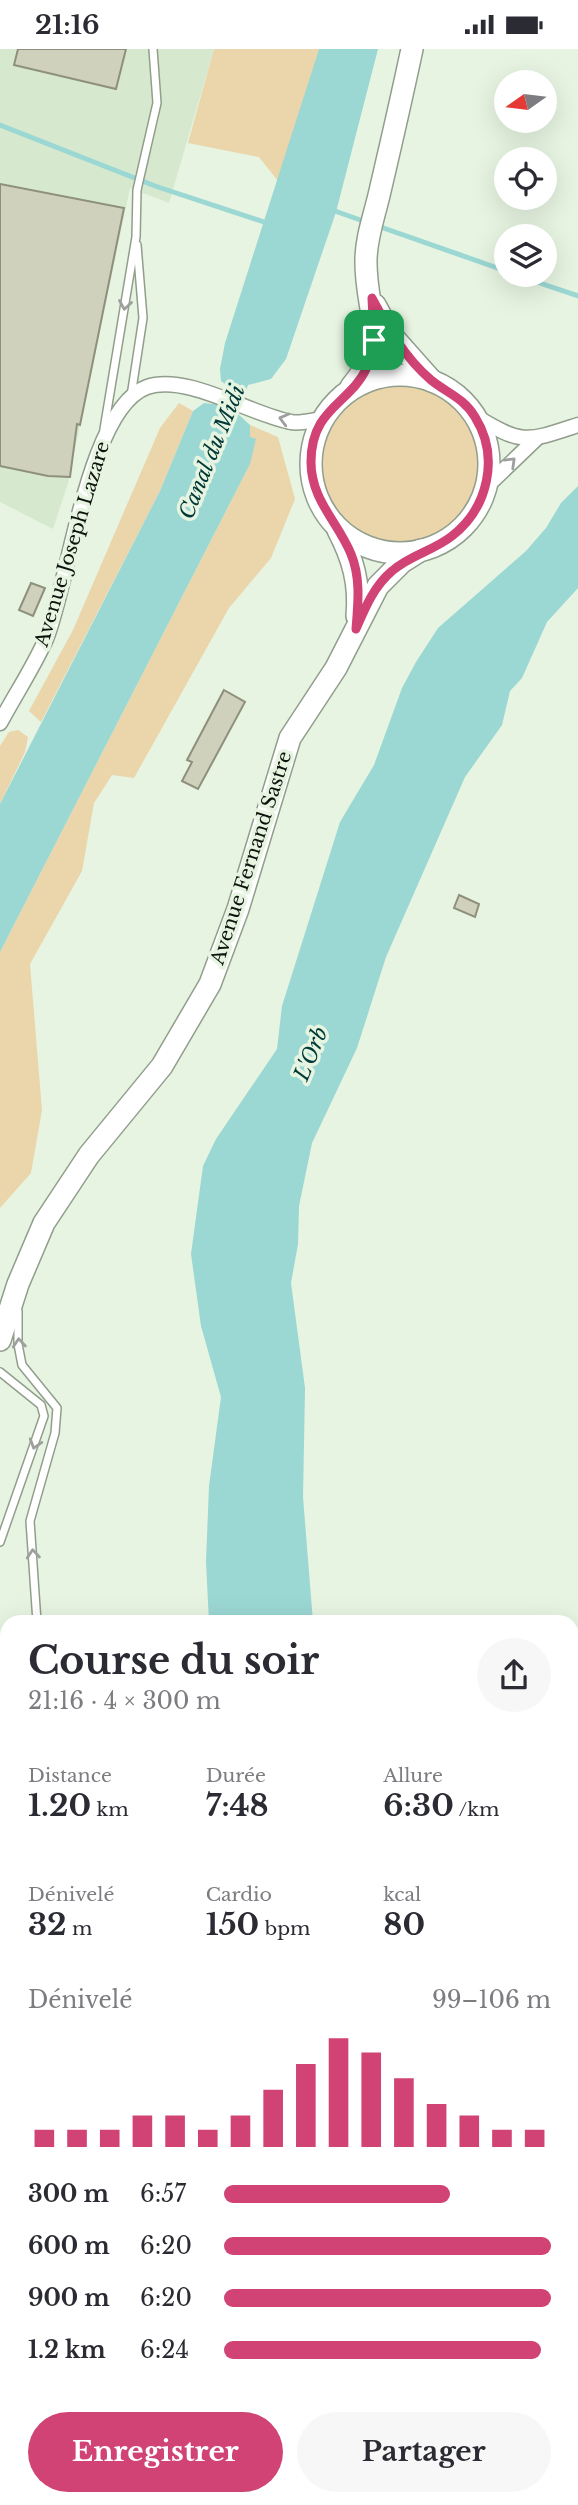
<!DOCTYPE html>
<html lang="fr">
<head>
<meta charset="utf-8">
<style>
	:root { --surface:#fff; --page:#f7f7f7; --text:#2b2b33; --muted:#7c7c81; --accent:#d04374 }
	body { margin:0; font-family:"Libre Baskerville",serif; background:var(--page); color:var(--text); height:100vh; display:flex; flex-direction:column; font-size:26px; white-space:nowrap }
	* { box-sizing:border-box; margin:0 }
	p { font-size:23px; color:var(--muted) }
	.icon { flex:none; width:38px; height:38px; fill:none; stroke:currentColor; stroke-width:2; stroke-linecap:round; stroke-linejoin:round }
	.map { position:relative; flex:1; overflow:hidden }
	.sheet { position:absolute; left:0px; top:1566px; width:579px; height:891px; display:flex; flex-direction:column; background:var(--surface); border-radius:21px 21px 0 0; box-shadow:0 7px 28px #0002 }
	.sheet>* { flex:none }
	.needle { width:46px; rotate:256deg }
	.tools { position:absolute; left:494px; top:21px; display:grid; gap:14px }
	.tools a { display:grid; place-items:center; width:63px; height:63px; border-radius:50%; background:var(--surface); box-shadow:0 7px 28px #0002; font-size:35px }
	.pin { position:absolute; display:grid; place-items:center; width:60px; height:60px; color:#fff; margin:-30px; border-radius:14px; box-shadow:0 4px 10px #0006 }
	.round { display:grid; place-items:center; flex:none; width:74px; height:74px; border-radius:37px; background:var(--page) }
	.headline { display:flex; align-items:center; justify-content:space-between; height:119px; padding:0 28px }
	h1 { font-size:38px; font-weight:700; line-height:52px }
	.stats { display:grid; grid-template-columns:repeat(3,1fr); gap:10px; height:119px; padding:7px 28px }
	.stats div { display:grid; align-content:center }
	.stats b { font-size:30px; font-weight:700 }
	.stats small { font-size:19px; font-weight:400 }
	.stats p { font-size:19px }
	.chart { height:196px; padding:14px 28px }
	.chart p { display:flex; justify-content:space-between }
	.chart svg { width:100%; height:126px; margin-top:7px; stroke:var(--accent); stroke-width:6 }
	.primary-button { display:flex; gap:14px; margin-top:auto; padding:14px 28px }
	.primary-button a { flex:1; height:80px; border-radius:42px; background:var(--accent); color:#fff; font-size:28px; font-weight:700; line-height:80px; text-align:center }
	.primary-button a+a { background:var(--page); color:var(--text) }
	ul { padding:0 28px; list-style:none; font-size:23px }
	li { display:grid; grid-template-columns:112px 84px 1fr; align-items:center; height:52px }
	li i { height:18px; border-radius:9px; background:var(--accent) }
	.status { display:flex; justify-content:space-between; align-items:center; height:49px; padding:0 35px; background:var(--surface); direction:ltr }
	.status svg { height:19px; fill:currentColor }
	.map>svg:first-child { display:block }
	.built { fill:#d6e9cf }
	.green { fill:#ebd5ab }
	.water { fill:#9bd7d3 }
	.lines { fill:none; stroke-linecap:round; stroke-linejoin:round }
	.stream { stroke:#9bd7d3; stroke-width:5 }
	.building { fill:#d0d1bc; stroke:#8e907c; stroke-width:2 }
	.lane-casing { stroke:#919e8c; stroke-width:10 }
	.street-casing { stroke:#919e8c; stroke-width:17 }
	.secondary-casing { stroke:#919e8c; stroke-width:24 }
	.lane { stroke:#fff; stroke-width:7 }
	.street { stroke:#fff; stroke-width:14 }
	.secondary { stroke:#fff; stroke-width:21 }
	.oneway { stroke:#9ea09e }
	.route-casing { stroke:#fff; stroke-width:14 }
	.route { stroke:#d04374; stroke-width:9 }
	.labels { text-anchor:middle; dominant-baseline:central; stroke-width:7; stroke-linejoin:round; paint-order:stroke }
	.street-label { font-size:19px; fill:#0d120c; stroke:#e6f4e1 }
	.water-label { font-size:21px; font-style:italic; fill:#003937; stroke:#e6f4e1 }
</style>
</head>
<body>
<div class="status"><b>21:16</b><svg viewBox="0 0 49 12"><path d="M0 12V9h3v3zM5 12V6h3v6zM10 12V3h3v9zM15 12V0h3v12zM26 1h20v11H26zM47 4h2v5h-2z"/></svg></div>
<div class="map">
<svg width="578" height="2456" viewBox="0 0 578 2456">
	<rect width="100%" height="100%" fill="#e6f4e1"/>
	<!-- built -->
	<path class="built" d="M0 0H214L169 154 130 139 68 434 53 480 0 453Z"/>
	<!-- green -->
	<g class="green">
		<path d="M214 0H319L278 132 259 108 188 94Z"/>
		<circle cx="400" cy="415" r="79"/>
		<path d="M179 354 193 362 160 442 41 673 29 662 73 581 160 379Z"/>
		<path d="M250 376 278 388 295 450 271 509 229 559 134 729 112 726 94 754 82 822 30 915 42 1061 31 1124 0 1159V903L250 415Z"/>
		<path d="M18 681 28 688 25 703 0 755V697L9 683Z"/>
		<path d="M0 1668 7 1669V2225L0 2224Z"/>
		<path d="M7 2356V2450H194V2456H0V2357Z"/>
	</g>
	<!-- water -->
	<g class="water">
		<path d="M319 0H378L336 163 286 310 271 330 248 336 238 365 250 376V388L256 390 250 415 0 903V755L160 442 193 362 204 354 221 356 228 337 221 332 220 320 225 294Z"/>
		<path d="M578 437V539L547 573 522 629 510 642 502 676 465 728 386 908 357 999 312 1094 299 1157 298 1195 291 1234 305 1339 303 1448 313 1573H209L206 1513 209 1437 221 1348 201 1277 191 1205 203 1117 216 1090 277 1000 282 957 340 773 374 716 402 639 416 613 438 579 526 502 546 479 561 454Z"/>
		<rect x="227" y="2450" width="126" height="6"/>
	</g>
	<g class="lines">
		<!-- stream -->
		<g class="stream">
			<path d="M0 76 155 137 270 175"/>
			<path d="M332 161 366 173"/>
			<path d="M375 176 506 222"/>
			<path d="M516 226 578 247"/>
		</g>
	</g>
	<!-- building -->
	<g class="building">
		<path d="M18 0H126L116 40 14 16Z"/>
		<path d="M0 135 124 159 80 376 77 375 70 428 48 427 0 417Z"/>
		<path d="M31 534 45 539 33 567 19 561Z"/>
		<path d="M224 641 245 653 198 740 182 732 192 713 187 711Z"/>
		<path d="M459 846 479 855 475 868 454 859Z"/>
	</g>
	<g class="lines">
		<defs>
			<g id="lane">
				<path d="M131 347 143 269 137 196"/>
				<path d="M104 380 136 188 137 141 157 54 153 0"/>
				<path d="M18 1262V1295L22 1316 57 1359 55 1384 30 1472 37 1573"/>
				<path d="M0 1323 41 1356 44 1367 0 1493"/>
				<path d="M0 1593 7 1594"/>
				<path d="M0 2157H7"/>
				<path d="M0 2179H7"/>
			</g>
			<g id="street">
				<path d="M475 367C523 396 526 393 578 376"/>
				<path d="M486 438 537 389"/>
				<path d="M0 674C15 646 33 619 46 590 69 534 88 359 147 338 187 324 251 366 291 373 300 375 313 371 323 370"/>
			</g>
			<g id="secondary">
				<path d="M375 256 392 287 432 332"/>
				<circle cx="400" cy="415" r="89"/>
				<path d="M351 338C391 291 365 263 366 211 366 188 375 165 380 142 391 95 402 47 412 0"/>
				<path d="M338 481C353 510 360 534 357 567"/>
				<path d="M0 1291 18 1235 44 1174 89 1106 162 1017 210 935 238 860 290 689 336 619 378 537 402 513 421 501"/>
			</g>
		</defs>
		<!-- lane casing -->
		<use href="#lane" class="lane-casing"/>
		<!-- street casing -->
		<use href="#street" class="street-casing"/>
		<!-- secondary casing -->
		<use href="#secondary" class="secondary-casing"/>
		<!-- lane -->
		<use href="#lane" class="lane"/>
		<!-- street -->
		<use href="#street" class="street"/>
		<!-- secondary -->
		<use href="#secondary" class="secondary"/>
	</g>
	<!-- one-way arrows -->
	<defs><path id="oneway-chevron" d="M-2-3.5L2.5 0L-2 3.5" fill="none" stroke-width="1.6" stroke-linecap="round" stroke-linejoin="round" transform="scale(1.75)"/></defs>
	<g class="oneway">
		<use href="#oneway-chevron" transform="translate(125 256) rotate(99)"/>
		<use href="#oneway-chevron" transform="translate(284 370) rotate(-165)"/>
		<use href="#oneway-chevron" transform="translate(511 413) rotate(-44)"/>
		<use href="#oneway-chevron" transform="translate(19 1294) rotate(-95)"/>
		<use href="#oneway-chevron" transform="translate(35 1395) rotate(107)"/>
		<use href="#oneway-chevron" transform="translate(33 1505) rotate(-95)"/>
	</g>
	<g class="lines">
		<defs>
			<path id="route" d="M372 249C388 279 405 309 431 331 447 344 464 349 475 368 500 408 488 459 452 487 433 502 410 506 392 522 374 537 365 559 356 580 358 555 361 529 351 505 338 473 311 451 311 413 311 358 351 355 367 318 377 296 373 273 372 249Z"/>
		</defs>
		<!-- route casing -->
		<use href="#route" class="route-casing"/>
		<!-- route -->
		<use href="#route" class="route"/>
	</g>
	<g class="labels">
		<!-- street labels -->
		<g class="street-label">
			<text transform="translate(72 495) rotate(-73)">Avenue Joseph Lazare</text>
			<text transform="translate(251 809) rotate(-72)">Avenue Fernand Sastre</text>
		</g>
		<!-- water labels -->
		<g class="water-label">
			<text transform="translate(212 403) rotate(-68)">Canal du Midi</text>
			<text transform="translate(311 1005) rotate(-68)">L'Orb</text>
		</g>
	</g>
</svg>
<div class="tools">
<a><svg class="needle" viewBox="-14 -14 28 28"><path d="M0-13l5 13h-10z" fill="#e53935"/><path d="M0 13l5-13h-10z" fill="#7c7c81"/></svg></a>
<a><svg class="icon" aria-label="locate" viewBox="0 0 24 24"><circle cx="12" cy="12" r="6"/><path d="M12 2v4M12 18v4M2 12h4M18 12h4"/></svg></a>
<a><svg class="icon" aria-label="layers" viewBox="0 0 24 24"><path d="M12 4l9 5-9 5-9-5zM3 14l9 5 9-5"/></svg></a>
</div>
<div class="pin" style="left:374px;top:291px;background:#1e9e55"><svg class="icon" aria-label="arrive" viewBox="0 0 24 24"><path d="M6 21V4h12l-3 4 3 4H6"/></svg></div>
<section class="sheet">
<div class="headline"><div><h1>Course du soir</h1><p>21:16 · 4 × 300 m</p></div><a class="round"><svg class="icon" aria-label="share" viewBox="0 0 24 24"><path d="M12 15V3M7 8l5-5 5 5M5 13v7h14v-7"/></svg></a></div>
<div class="stats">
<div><p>Distance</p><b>1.20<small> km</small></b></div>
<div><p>Durée</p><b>7:48</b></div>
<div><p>Allure</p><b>6:30<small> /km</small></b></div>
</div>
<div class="stats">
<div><p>Dénivelé</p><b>32<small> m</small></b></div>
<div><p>Cardio</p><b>150<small> bpm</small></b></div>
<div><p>kcal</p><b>80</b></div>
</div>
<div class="chart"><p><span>Dénivelé</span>99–106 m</p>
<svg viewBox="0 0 160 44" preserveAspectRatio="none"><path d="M5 44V38M15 44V38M25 44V38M35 44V33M45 44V33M55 44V38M65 44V33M75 44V24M85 44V15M95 44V6M105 44V11M115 44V20M125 44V29M135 44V33M145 44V38M155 44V38"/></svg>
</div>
<ul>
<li><b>300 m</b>6:57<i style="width:69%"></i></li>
<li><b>600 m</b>6:20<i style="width:100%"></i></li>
<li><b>900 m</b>6:20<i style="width:100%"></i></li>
<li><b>1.2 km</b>6:24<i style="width:97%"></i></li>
</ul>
<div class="primary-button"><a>Enregistrer</a><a>Partager</a></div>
</section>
</div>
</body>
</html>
